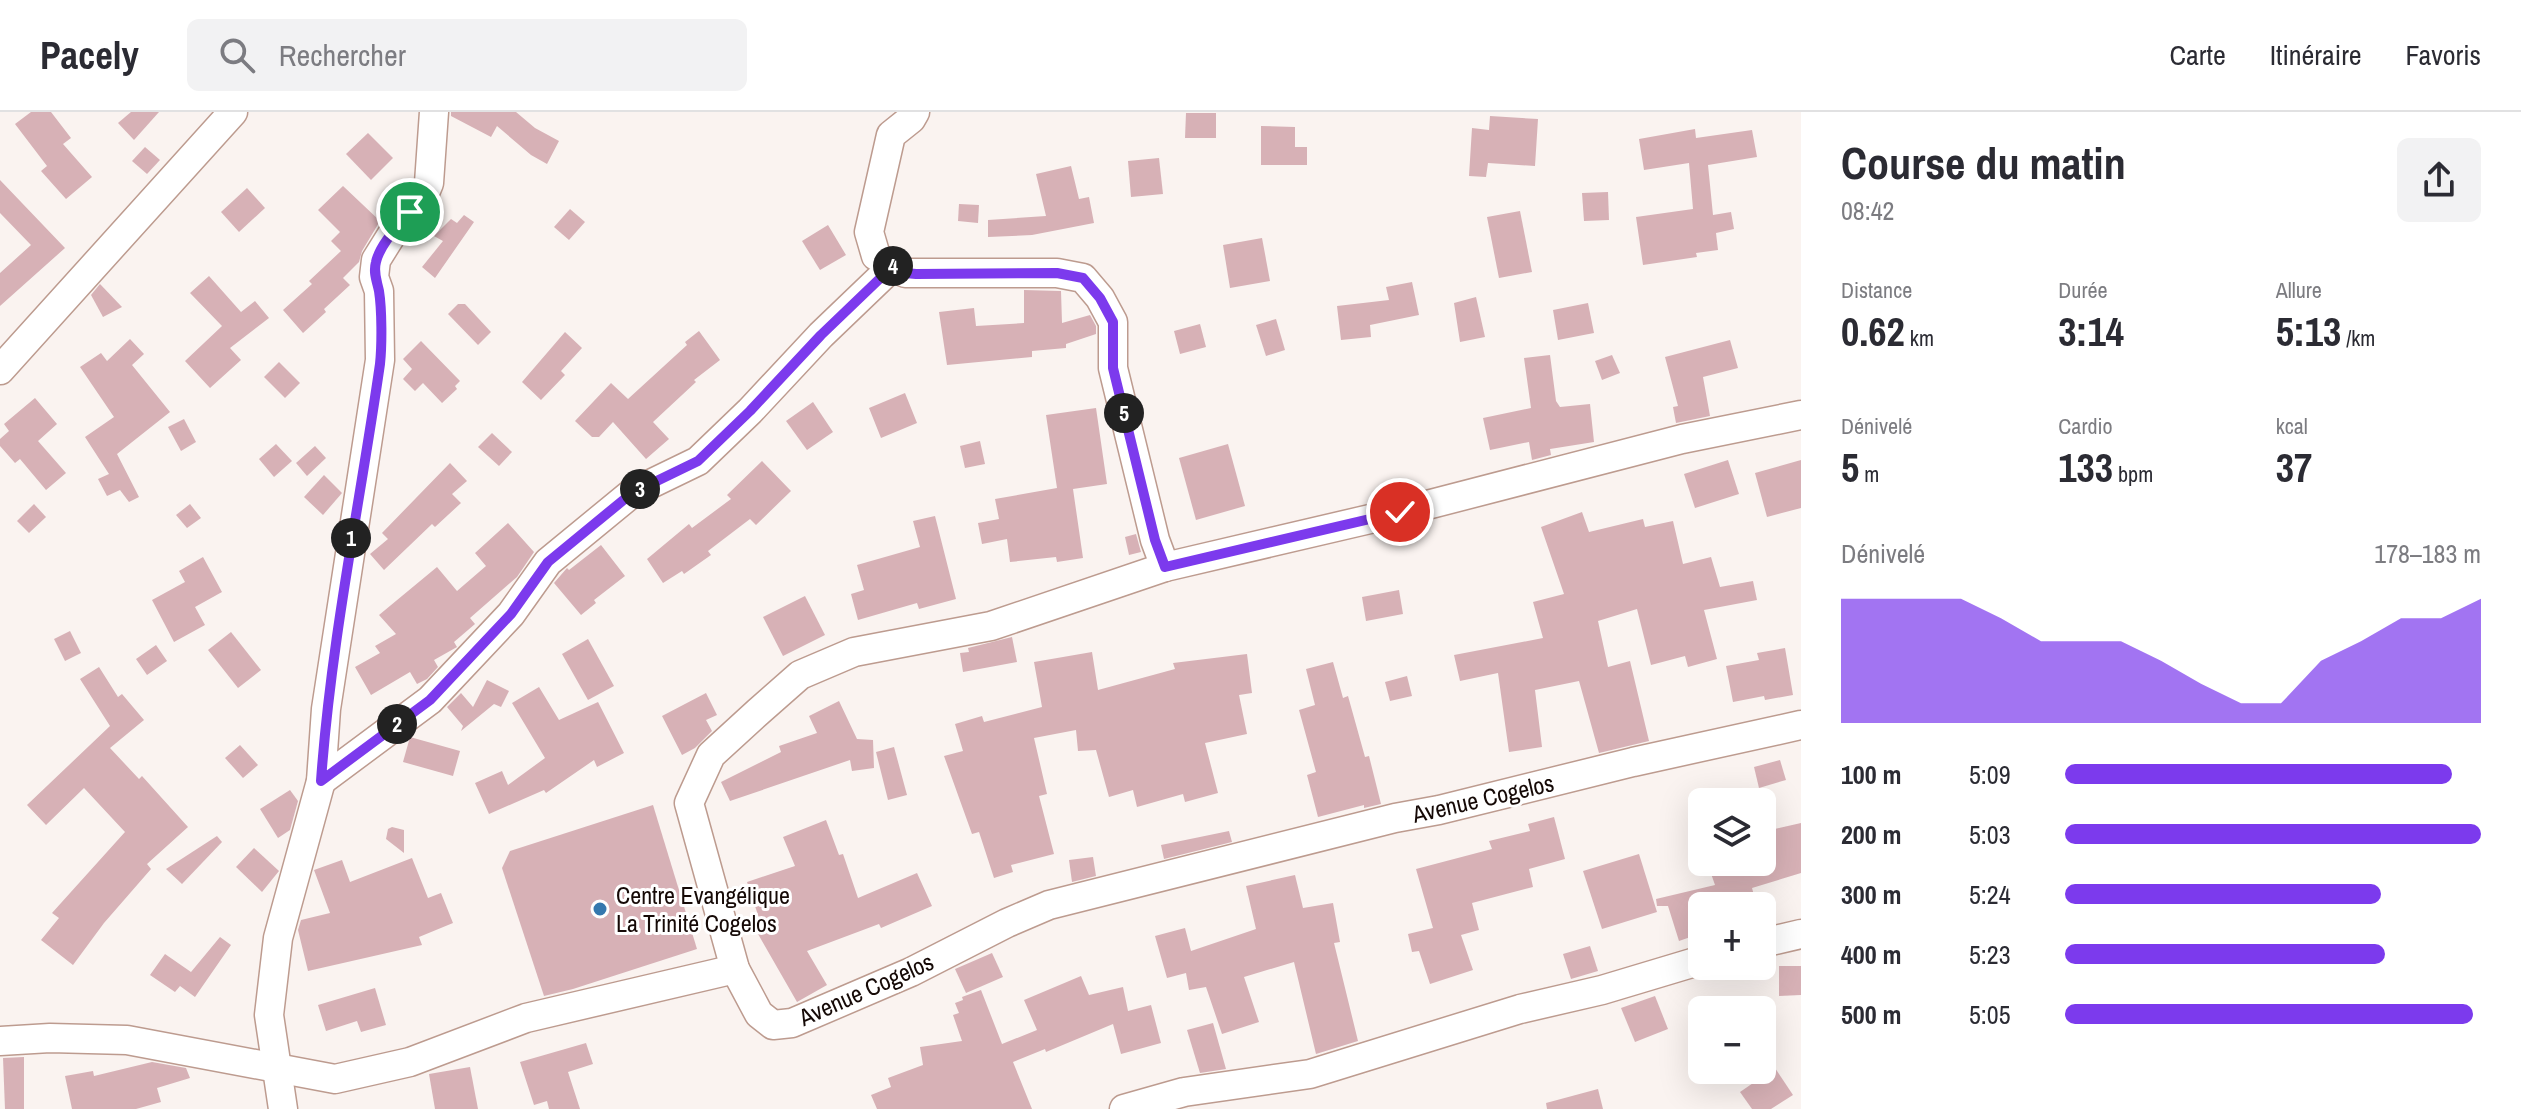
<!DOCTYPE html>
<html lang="fr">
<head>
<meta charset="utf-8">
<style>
	:root { --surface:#fff; --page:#f2f2f3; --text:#2b2b33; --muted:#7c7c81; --line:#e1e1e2; --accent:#7c3aed }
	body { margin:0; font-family:"Archivo Narrow",sans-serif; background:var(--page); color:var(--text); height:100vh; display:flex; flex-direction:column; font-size:30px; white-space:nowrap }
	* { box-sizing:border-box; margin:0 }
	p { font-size:26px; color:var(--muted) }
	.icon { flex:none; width:44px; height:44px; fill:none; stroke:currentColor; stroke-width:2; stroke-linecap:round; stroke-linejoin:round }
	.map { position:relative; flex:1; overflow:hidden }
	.side { display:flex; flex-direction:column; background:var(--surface); width:720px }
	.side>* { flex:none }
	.fabs { position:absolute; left:1688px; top:676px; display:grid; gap:16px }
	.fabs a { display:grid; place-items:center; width:88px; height:88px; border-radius:12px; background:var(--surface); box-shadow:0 8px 32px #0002; font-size:40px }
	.pin { position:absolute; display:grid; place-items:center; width:68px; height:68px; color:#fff; margin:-34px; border:4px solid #fff; border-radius:50%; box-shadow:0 2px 8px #0007 }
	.km { position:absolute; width:40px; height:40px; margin:-20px; border-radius:50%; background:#222; color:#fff; font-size:22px; line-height:40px; text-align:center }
	.round { display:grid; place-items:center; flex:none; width:84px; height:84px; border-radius:12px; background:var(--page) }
	.overview { display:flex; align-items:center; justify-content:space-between; height:136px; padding:0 40px }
	h1 { font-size:44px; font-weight:700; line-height:60px }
	.stats { display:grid; grid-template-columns:repeat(3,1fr); gap:12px; height:136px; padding:8px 40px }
	.stats div { display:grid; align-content:center }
	.stats b { font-size:40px; font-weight:700 }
	.stats small { font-size:22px; font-weight:400 }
	.stats p { font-size:22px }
	.chart { height:224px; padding:16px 40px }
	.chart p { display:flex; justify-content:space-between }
	.chart svg { width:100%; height:144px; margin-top:8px; fill:var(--accent); opacity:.7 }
	ul { padding:0 40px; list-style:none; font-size:26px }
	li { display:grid; grid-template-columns:128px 96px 1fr; align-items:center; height:60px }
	li i { height:20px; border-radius:10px; background:var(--accent) }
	header { display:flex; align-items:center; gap:48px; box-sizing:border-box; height:112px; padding:0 40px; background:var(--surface); border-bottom:2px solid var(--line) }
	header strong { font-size:38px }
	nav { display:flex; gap:44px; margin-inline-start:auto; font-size:28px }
	.search { width:560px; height:72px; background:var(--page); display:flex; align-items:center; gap:20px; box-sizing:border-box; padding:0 28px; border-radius:12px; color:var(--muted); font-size:30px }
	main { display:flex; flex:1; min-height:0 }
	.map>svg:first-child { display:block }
	.building { fill:#d7b1b6 }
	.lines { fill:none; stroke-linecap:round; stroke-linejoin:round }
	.minor-casing { stroke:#bd9b8f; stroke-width:31 }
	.minor { stroke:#fff; stroke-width:28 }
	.route-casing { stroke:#fff; stroke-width:16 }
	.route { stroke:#7c3aed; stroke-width:10 }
	.poi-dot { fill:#3578ae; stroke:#fff; stroke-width:3 }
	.labels { text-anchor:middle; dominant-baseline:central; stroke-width:6; stroke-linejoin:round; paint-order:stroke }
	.street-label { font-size:24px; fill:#150906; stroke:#fff }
	.poi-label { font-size:24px; fill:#150906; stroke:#fff; text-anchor:start }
</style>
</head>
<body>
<header>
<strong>Pacely</strong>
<div class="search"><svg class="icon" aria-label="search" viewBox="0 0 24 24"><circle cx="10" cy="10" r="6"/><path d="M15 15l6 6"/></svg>Rechercher</div>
<nav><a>Carte</a><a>Itinéraire</a><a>Favoris</a></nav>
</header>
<main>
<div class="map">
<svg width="1801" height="997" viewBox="0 0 1801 997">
	<rect width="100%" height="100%" fill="#faf3f0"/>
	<!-- building -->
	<g class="building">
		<path d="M31 0H51L71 26 63 32 92 65 66 87 41 59 47 54 15 12Z"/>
		<path d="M131 0H159L134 28 118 11Z"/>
		<path d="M451 0H516L535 16 559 29 547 52 531 43 497 14 491 25 451 4Z"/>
		<path d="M1186 1H1216V26H1185Z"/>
		<path d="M1490 4 1538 7 1535 54 1488 51 1486 65 1469 64 1472 16 1489 18Z"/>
		<path d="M1261 14 1295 15V35H1307V53H1261Z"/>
		<path d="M1695 17 1696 26 1752 18 1757 45 1708 53 1713 103 1731 100 1734 117 1716 121 1718 138 1696 141 1697 145 1643 153 1636 105 1693 97 1689 51 1644 58 1639 27Z"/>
		<path d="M368 21 393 46 371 68 346 42Z"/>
		<path d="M145 35 160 48 147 62 132 49Z"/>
		<path d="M1159 46 1163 82 1131 85 1128 49Z"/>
		<path d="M1071 54 1079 87 1089 85 1094 111 1032 123 988 125V108L1046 104 1036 62Z"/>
		<path d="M0 68 65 136 0 194V161L31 133 0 101Z"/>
		<path d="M343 74 380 109 362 139 359 150 343 166 350 173 324 197 326 200 303 221 283 198 312 172 309 169 341 139 331 129 340 120 318 98Z"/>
		<path d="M247 76 265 96 239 120 221 100Z"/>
		<path d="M1608 80 1609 108 1584 109 1582 81Z"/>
		<path d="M959 92 979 93 978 111 958 109Z"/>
		<path d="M570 97 585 110 569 128 554 115Z"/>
		<path d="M1520 99 1532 160 1499 166 1487 105Z"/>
		<path d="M464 103 474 110 435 166 422 155 443 129 434 124 451 107 457 111Z"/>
		<path d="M828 113 846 143 820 158 802 129Z"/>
		<path d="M1262 126 1270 169 1230 176 1223 133Z"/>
		<path d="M209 164 241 200 255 189 269 206 230 236 241 248 210 276 185 249 222 214 190 181Z"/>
		<path d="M1412 170 1419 203 1370 213 1371 225 1341 228 1337 194 1389 188 1386 175Z"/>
		<path d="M100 172 122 195 103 205 91 183Z"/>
		<path d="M1024 178 1061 179 1062 211 1090 203 1096 214V222L1066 232V236L1032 239V245L947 253 939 200 974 196 976 214 1024 211Z"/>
		<path d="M1476 185 1485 225 1460 230 1454 191Z"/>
		<path d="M1588 191 1594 221 1558 228 1553 198Z"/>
		<path d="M458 192H465L491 220 478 233 448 202Z"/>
		<path d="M1276 207 1285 238 1266 244 1256 213Z"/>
		<path d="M1200 212 1206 235 1180 242 1174 219Z"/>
		<path d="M699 219 720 248 694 268 696 270 653 310 669 327 646 347 613 310 599 325H592L575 309 611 271 628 287 687 233 685 230Z"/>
		<path d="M565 220 582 236 561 259 565 263 541 288 522 270Z"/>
		<path d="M130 227 144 242 132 253 170 300 117 342 139 385 129 390 120 378 107 384 98 367 109 362 85 325 114 305 80 255 101 241 107 249Z"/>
		<path d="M1730 228 1738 256 1703 265 1710 304 1676 311 1673 295 1678 294 1665 245Z"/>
		<path d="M421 229 460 269 455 274 457 277 442 291 423 271 415 279 403 267 412 257 403 247Z"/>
		<path d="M1550 243 1556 289 1560 295 1590 292 1594 330 1550 337 1551 343 1532 348 1529 330 1490 338 1483 306 1531 296 1524 246Z"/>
		<path d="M1612 243 1620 261 1602 268 1595 249Z"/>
		<path d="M279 250 300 271 285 286 264 265Z"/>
		<path d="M905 281 917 311 881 326 869 296Z"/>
		<path d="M35 286 57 312 38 329 66 361 46 378 20 347 15 351 0 334V327L9 319 4 312Z"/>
		<path d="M813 290 833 320 807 338 786 309Z"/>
		<path d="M1096 296 1107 372 1073 377 1083 446 1057 450 1056 445 1010 450 1007 427 982 432 978 411 999 407 995 387 1057 376 1046 303Z"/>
		<path d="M184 307 196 330 181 339 168 315Z"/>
		<path d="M492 321 512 340 499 354 478 335Z"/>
		<path d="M980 329 985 352 965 356 960 334Z"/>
		<path d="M276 332 292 349 274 365 259 347Z"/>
		<path d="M1228 332 1245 394 1196 408 1179 346Z"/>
		<path d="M315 334 326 346 307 364 296 351Z"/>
		<path d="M1728 348 1739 382 1695 396 1684 362Z"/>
		<path d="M1801 348V396L1767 405 1755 361Z"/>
		<path d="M762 349 791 379 756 413 750 407 708 439 711 443 684 462 682 459 663 471 647 447 689 412 692 416 731 387 727 383Z"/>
		<path d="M450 351 467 369 452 382 461 391 435 415 432 412 384 458 370 442 388 427 382 421Z"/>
		<path d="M324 363 342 381 323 403 304 385Z"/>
		<path d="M34 392 46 405 29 421 17 409Z"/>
		<path d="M190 392 201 406 187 416 176 403Z"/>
		<path d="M1582 400 1589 420 1643 407 1645 415 1673 409 1683 452 1711 445 1720 475 1753 469 1757 488 1704 498 1717 547 1688 555 1685 544 1651 553 1637 497 1598 509 1608 555 1630 549 1649 629 1599 641 1579 569 1535 578 1542 635 1509 640 1498 561 1460 569 1454 543 1543 526 1533 490 1564 482 1541 415Z"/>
		<path d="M935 404 956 487 919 497 917 491 858 508 851 482 864 478 857 453 920 435 913 409Z"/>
		<path d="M508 411 534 440 517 465 470 506 475 512 454 530 457 535 434 548 438 555 427 567 417 572 410 560 371 583 355 555 380 541 375 534 396 522 379 503 437 455 457 479 486 454 475 441Z"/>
		<path d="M1136 422 1141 440 1129 443 1125 425Z"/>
		<path d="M601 433 625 464 594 488 596 491 581 503 554 471 567 456 569 458Z"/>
		<path d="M203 445 222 480 195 495 205 513 174 530 152 488 185 470 179 459Z"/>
		<path d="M1399 478 1403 502 1366 509 1362 485Z"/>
		<path d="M805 484 825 523 783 544 763 505Z"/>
		<path d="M70 519 81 541 65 549 54 527Z"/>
		<path d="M231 520 261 558 238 576 208 538Z"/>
		<path d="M1012 525 1017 550 963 560 960 541 969 540 968 536Z"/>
		<path d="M588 527 614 574 588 588 562 542Z"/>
		<path d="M156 533 167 549 147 563 136 547Z"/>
		<path d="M1785 536 1793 583 1765 588 1764 584 1733 590 1726 554 1759 548 1757 541Z"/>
		<path d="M1092 540 1098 578 1175 557 1173 551 1247 542 1252 581 1239 583 1247 622 1205 631 1218 681 1185 690 1183 682 1137 695 1133 678 1109 685 1096 638 1078 639 1076 618 1034 626 1047 682 1039 684 1054 742 1011 753 1013 760 994 766 979 720 972 722 944 644 963 639 955 612 982 604 984 610 1042 595 1034 550Z"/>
		<path d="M1333 550 1343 586 1348 584 1365 645 1369 644 1381 692 1364 696V693L1318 705 1307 663 1316 660 1299 598 1315 593 1306 557Z"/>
		<path d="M99 555 118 585 122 582 144 608 110 636 139 667 142 664 188 715 147 752 151 757 104 811 73 853 41 828 59 806 52 801 125 720 84 676 46 713 27 693 110 614 80 567Z"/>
		<path d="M1407 564 1412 584 1390 589 1385 570Z"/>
		<path d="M487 568 509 579 501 595 494 592 461 619 463 614 447 595 461 581 473 595Z"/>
		<path d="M539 575 559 608 598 590 624 641 597 655 594 648 546 681 544 678 489 702 475 671 502 659 508 673 545 646 512 591Z"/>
		<path d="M706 581 717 603 706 608 712 619 695 636 682 643 662 604Z"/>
		<path d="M839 589 857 627 873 628 874 656 852 659 850 648 730 689 721 670 781 640 779 634 817 621 809 604Z"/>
		<path d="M410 625 460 639 453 664 403 650Z"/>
		<path d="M240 633 258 653 243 666 225 646Z"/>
		<path d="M894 635 907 683 888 688 876 640Z"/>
		<path d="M1780 648 1786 668 1759 676 1754 655Z"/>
		<path d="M290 678 298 689 290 718 278 726 260 697Z"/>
		<path d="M653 693 697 837 573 877 544 884 502 756 510 739Z"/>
		<path d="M1554 705 1565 747 1529 757 1533 775 1472 791 1479 818 1461 823 1473 858 1430 872 1419 839 1412 840 1408 822 1433 816 1416 757 1492 737 1489 729 1530 719 1528 712Z"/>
		<path d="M826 708 839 743 843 742 858 786 917 761 932 794 881 816 879 812 807 839 827 873 797 890 758 822 764 821 747 770 795 754 783 725Z"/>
		<path d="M1801 711V761L1752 776 1757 794H1702V821L1679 829 1668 794H1657L1656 787 1715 773 1707 750H1762V720Z"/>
		<path d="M392 715 404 718V741L386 727 388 717Z"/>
		<path d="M1229 719 1232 730 1164 747 1161 733Z"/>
		<path d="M217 724 222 730 182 772 166 757Z"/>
		<path d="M254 736 279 759 262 780 236 755Z"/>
		<path d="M1639 742 1657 800 1602 817 1583 759Z"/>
		<path d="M1093 745 1096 764 1072 770 1069 748Z"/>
		<path d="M412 746 428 786 441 781 453 811 419 825 422 833 308 859 298 818 301 808 330 801 314 758 342 748 350 770Z"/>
		<path d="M1295 763 1303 796 1333 791 1340 830 1334 831 1358 929 1316 942 1294 850 1244 865 1259 910 1222 922 1206 875 1189 878 1186 861 1167 866 1155 824 1185 816 1191 839 1256 817 1246 774Z"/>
		<path d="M220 825 231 833 195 885 180 874 175 880 150 863 165 842 191 860Z"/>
		<path d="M1590 834 1598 859 1571 867 1563 842Z"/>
		<path d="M992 841 1003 865 966 881 955 857Z"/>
		<path d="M1779 854H1801V883L1779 884Z"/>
		<path d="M1081 864 1089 883 1123 875 1128 899 1151 893 1161 931 1121 942 1113 912 1046 940 1045 937 1013 950 1032 997H877L871 983 891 975 888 966 923 953 920 935 962 929 953 903 959 901 955 891 963 888 962 885 981 878 1002 932 1037 918 1024 888Z"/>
		<path d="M375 876 386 913 361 920 357 909 326 919 318 893Z"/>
		<path d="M1655 884 1668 917 1635 930 1621 896Z"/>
		<path d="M1213 911 1226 957 1200 961 1187 918Z"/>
		<path d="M586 931 593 952 568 960 580 997H549L547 989 534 993 520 950Z"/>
		<path d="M24 945V997H5L3 946Z"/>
		<path d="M152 950 186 956 190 966 157 976 161 990 136 997H72L65 964 93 959 94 964Z"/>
		<path d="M470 955 478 997H435L429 962Z"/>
		<path d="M1775 956 1793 983 1771 997H1752L1740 980Z"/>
		<path d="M1598 977 1603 997H1547L1546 991Z"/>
	</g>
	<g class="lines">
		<defs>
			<g id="minor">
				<path d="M915 0 911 7 891 23 869 120 876 144 905 161H1057L1083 166 1100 186 1113 210V256L1155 428 1165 455"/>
				<path d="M0 258 233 0"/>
				<path d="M1801 303 1682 327 1400 400 1165 455 991 514 854 540 800 563 758 600 711 643 689 691 735 857 759 902 773 913 792 911 911 860 1007 811 1049 793 1395 706 1439 698 1633 650 1801 613"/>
				<path d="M321 669 430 588 511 502 548 450 632 381 698 349 750 299 821 223 894 153"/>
				<path d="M1762 831 1801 822"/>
				<path d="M0 929 50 926 127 928 335 967 410 950 526 906 735 857"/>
				<path d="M283 997 269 903 278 826 321 669 326 597 380 248 379 179 374 165 376 148 396 116 424 83 429 71 434 0"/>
				<path d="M1124 997 1184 980 1310 962 1520 897 1602 878 1702 848"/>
			</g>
		</defs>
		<!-- minor casing -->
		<use href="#minor" class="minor-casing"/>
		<!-- minor -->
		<use href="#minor" class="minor"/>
	</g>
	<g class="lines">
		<defs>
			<path id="route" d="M410 100C399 113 380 132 376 150 373 161 377 169 379 179 382 198 382 233 380 252 360 391 331 528 321 669L430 588 511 502 548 450 632 381 698 349 750 299 821 223 894 153 905 161 916 162 1057 161 1083 166 1100 186 1113 210V256L1155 428 1165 455 1400 400"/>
		</defs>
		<!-- route casing -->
		<use href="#route" class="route-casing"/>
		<!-- route -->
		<use href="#route" class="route"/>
	</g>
	<!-- markers -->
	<circle class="poi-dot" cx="600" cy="797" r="8"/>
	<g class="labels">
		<!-- street labels -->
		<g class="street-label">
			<text transform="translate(1483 686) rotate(-13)">Avenue Cogelos</text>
			<text transform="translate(866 877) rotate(-24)">Avenue Cogelos</text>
		</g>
		<!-- poi labels -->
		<g class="poi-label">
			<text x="616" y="783">Centre Evangélique<tspan x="616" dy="28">La Trinité Cogelos</tspan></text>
		</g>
	</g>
</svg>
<div class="fabs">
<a><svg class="icon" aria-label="layers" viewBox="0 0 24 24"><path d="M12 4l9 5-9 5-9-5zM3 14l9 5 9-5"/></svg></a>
<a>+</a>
<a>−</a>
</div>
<div class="pin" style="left:410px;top:100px;background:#1e9e55"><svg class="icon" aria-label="arrive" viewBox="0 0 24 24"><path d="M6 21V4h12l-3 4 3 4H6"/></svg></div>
<div class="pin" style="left:1400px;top:400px;background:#d93025"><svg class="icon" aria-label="check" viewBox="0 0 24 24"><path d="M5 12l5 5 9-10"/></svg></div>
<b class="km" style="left:351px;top:426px">1</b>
<b class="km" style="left:397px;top:612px">2</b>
<b class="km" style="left:640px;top:377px">3</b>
<b class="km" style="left:893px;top:154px">4</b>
<b class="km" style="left:1124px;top:301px">5</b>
</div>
<section class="side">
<div class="overview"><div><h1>Course du matin</h1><p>08:42</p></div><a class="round"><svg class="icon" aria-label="share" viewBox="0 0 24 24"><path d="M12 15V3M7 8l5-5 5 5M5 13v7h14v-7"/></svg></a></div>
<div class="stats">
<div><p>Distance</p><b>0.62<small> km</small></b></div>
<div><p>Durée</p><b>3:14</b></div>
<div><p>Allure</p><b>5:13<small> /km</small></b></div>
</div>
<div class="stats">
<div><p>Dénivelé</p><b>5<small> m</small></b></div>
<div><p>Cardio</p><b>133<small> bpm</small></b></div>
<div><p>kcal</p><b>37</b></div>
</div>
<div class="chart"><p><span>Dénivelé</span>178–183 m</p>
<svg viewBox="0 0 160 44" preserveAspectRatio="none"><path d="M0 44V6L10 6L20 6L30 6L40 12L50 19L60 19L70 19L80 25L90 32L100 38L110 38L120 25L130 19L140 12L150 12L160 6V44z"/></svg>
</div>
<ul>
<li><b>100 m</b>5:09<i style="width:93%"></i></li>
<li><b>200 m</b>5:03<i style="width:100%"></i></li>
<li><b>300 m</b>5:24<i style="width:76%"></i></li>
<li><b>400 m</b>5:23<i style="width:77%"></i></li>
<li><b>500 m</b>5:05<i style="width:98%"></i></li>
</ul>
</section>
</main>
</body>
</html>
